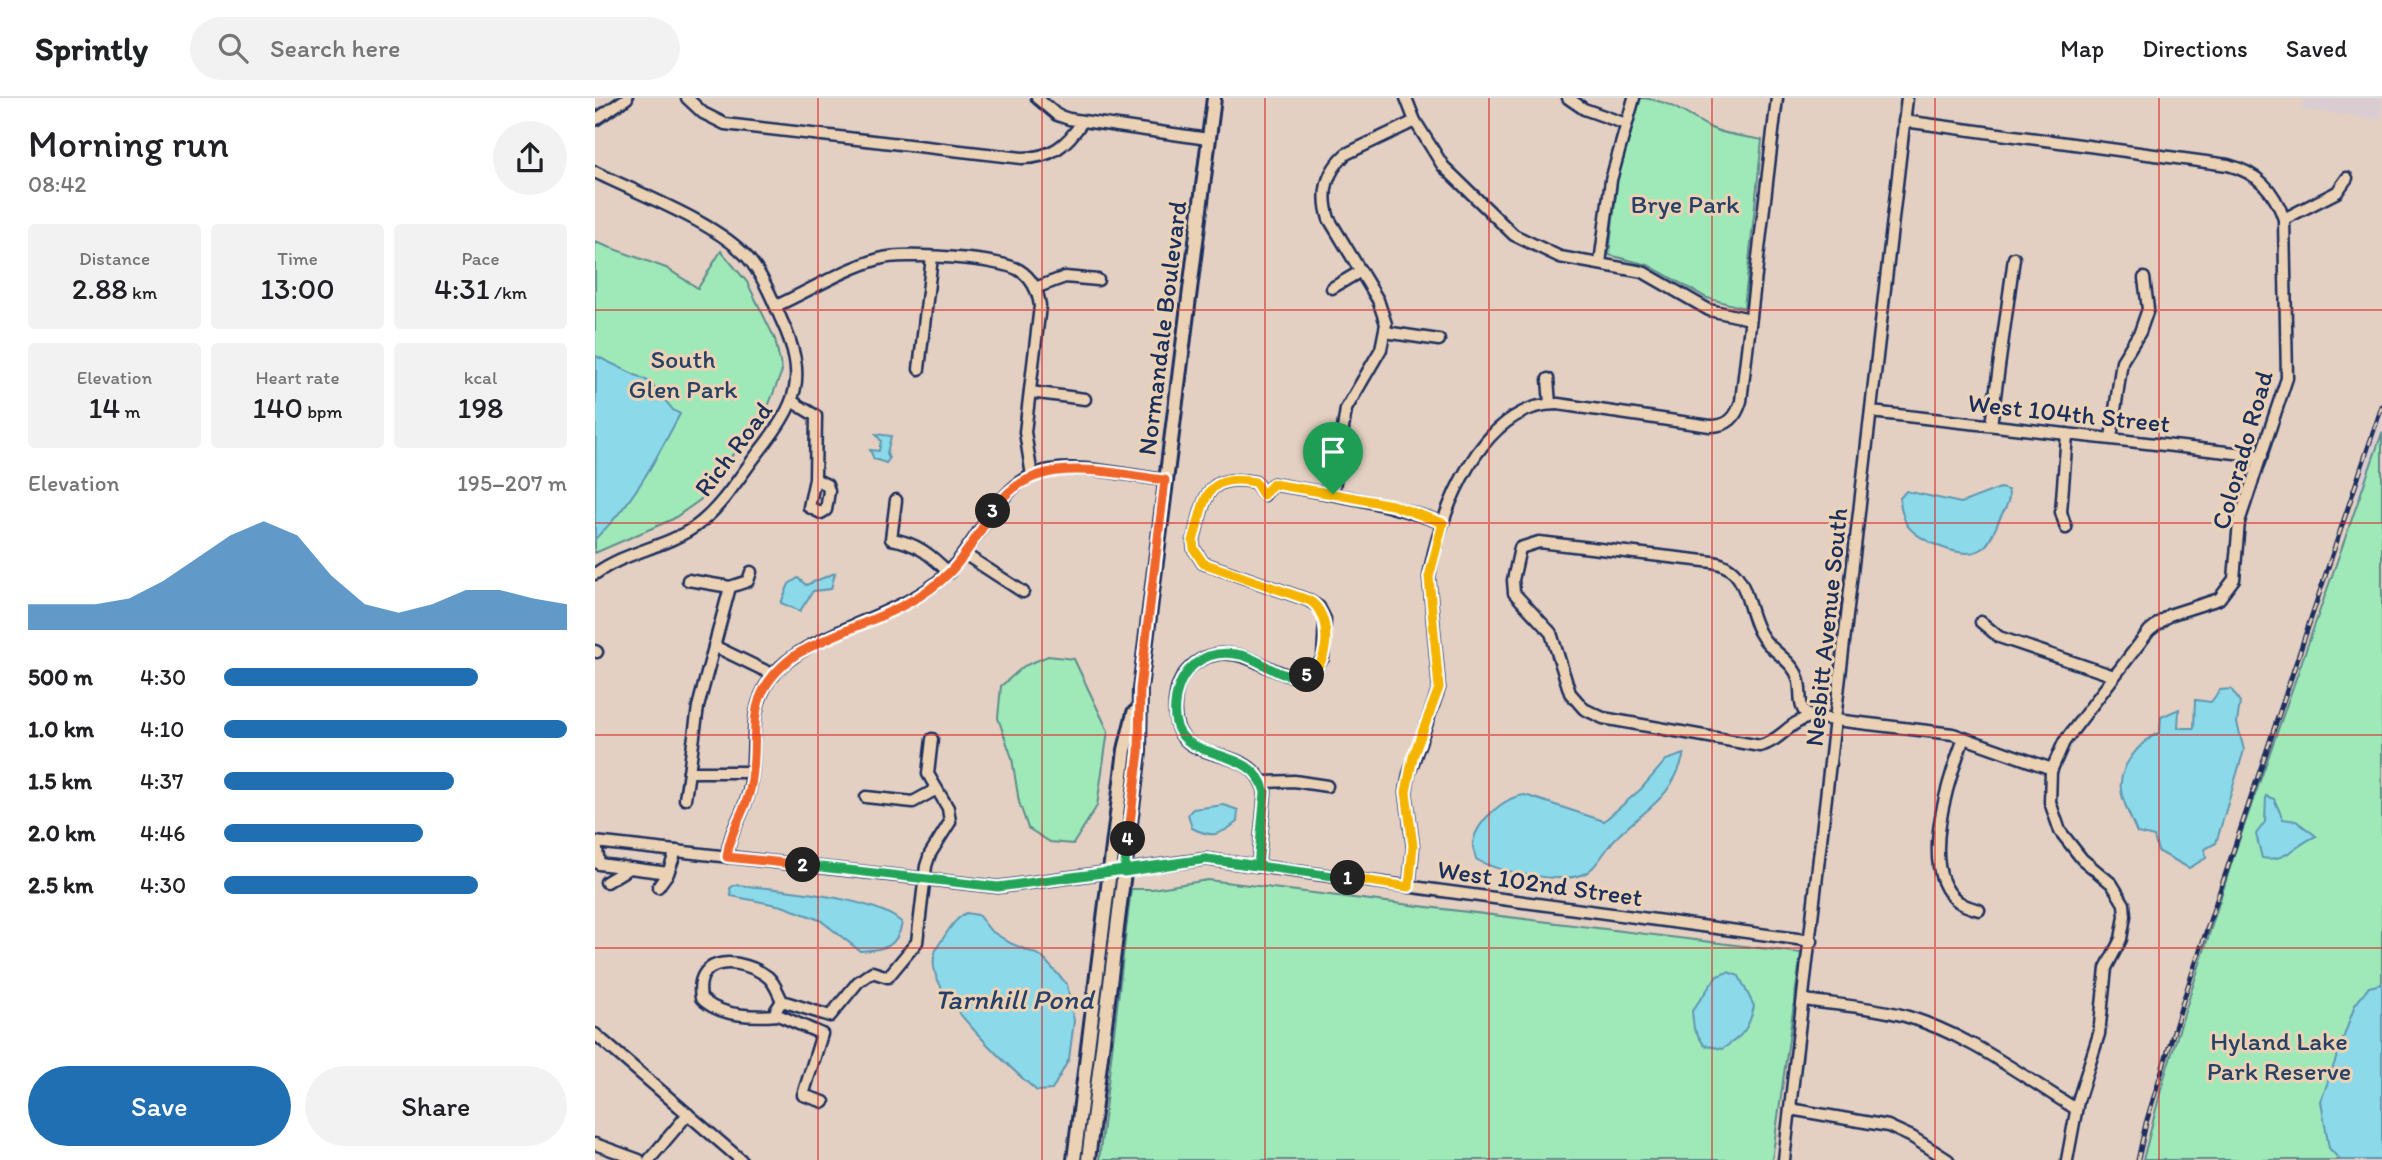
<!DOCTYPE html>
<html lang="en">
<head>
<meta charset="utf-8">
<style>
	:root { --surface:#fff; --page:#f2f2f2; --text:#202124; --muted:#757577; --line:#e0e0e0; --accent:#1f6fb2 }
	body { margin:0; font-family:Itim,sans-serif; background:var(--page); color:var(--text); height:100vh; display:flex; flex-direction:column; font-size:26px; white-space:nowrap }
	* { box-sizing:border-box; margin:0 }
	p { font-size:23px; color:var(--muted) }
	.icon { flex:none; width:38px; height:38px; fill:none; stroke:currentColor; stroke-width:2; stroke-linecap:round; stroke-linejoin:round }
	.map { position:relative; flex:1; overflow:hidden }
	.drawer { display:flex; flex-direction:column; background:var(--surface); width:595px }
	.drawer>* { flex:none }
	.pin { position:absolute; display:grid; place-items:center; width:60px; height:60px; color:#fff; margin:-72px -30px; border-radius:50% 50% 50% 0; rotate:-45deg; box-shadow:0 0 7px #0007 }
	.pin .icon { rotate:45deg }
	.km { position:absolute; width:35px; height:35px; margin:-18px; border-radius:50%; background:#222; color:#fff; font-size:19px; line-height:35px; text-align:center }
	.round { display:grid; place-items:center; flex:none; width:74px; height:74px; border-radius:37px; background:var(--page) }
	.summary { display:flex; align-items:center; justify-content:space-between; height:119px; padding:0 28px }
	h1 { font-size:38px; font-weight:600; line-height:52px }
	.stats { display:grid; grid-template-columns:repeat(3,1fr); gap:10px; height:119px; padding:7px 28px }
	.stats div { display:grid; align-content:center; border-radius:7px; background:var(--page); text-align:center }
	.stats b { font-size:30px; font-weight:600 }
	.stats small { font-size:19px; font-weight:400 }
	.stats p { font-size:19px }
	.chart { height:196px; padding:14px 28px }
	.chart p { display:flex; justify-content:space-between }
	.chart svg { width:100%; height:126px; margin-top:7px; fill:var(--accent); opacity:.7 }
	.button { display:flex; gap:14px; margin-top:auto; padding:14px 28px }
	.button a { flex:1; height:80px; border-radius:42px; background:var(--accent); color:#fff; font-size:28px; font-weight:600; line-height:80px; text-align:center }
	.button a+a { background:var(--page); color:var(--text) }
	ul { padding:0 28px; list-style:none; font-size:23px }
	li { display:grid; grid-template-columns:112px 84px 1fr; align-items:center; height:52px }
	li i { height:18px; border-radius:9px; background:var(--accent) }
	header { display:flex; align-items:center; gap:42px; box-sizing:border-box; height:98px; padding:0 35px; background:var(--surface); border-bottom:2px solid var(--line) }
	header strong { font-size:33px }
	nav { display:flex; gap:38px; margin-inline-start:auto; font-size:24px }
	.search { width:490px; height:63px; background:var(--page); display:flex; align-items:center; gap:18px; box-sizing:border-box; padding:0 24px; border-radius:38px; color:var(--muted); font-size:26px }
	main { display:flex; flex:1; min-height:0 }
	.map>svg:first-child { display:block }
	.built { fill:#dacdd2 }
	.green { fill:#9fe9b9; stroke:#5d8c8c; stroke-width:2 }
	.water { fill:#8cdae9; stroke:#5f96b1; stroke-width:2 }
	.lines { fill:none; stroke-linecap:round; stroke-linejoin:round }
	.minor-casing { stroke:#1b2f5e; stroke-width:15 }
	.major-casing { stroke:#1b2f5e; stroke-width:18 }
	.minor { stroke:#ecd2b4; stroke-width:10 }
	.major { stroke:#ecd2b4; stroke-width:12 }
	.rail-casing { stroke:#1b2f5e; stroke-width:5 }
	.rail { stroke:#ecd2b4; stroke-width:2.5; stroke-dasharray:8; stroke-linecap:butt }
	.split-1-casing { stroke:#fff; stroke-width:14 }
	.split-2-casing { stroke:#fff; stroke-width:14 }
	.split-3-casing { stroke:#fff; stroke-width:14 }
	.split-4-casing { stroke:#fff; stroke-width:14 }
	.split-5-casing { stroke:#fff; stroke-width:14 }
	.split-6-casing { stroke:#fff; stroke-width:14 }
	.split-1 { stroke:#f5b400; stroke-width:9 }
	.split-2 { stroke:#22a559; stroke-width:9 }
	.split-3 { stroke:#f0652b; stroke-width:9 }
	.split-4 { stroke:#f0652b; stroke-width:9 }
	.split-5 { stroke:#22a559; stroke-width:9 }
	.split-6 { stroke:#f5b400; stroke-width:9 }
	.grid { fill:none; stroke:#d62828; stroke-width:2; stroke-opacity:0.55 }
	.labels { text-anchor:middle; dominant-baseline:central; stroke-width:6; stroke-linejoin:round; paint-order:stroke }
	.park-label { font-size:26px; fill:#284267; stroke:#ecd2b4 }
	.street-label { font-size:26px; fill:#1b2f5e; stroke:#ecd2b4 }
	.water-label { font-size:28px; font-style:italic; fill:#26406c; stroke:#ecd2b4 }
</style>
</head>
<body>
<header>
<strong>Sprintly</strong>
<div class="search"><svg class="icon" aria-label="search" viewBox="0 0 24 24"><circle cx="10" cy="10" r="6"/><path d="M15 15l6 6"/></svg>Search here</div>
<nav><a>Map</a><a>Directions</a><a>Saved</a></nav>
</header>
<main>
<section class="drawer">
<div class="summary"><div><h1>Morning run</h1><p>08:42</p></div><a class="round"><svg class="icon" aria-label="share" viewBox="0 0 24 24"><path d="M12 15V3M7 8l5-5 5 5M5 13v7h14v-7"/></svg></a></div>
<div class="stats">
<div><p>Distance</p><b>2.88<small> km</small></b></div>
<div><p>Time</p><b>13:00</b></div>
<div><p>Pace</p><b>4:31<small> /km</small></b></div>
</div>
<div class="stats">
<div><p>Elevation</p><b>14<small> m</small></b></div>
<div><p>Heart rate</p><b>140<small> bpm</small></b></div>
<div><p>kcal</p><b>198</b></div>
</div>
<div class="chart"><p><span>Elevation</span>195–207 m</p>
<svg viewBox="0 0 160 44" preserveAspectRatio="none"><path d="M0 44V35L10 35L20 35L30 33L40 27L50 19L60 11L70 6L80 11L90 25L100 35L110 38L120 35L130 30L140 30L150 33L160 35V44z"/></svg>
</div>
<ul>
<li><b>500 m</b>4:30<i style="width:74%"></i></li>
<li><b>1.0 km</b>4:10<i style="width:100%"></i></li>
<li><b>1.5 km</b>4:37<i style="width:67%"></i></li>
<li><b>2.0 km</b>4:46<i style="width:58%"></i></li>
<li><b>2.5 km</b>4:30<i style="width:74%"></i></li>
</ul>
<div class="button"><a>Save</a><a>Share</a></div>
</section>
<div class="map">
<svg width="1787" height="1062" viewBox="0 0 1787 1062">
	<rect width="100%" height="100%" fill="#e4d0c2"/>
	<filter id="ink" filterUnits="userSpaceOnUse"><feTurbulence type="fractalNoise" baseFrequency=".0143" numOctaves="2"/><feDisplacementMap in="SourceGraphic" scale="14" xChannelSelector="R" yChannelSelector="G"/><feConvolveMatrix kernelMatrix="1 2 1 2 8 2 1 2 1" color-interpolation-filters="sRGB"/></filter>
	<g filter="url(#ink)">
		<!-- built -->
		<g class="built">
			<path d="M1708 0H1787V22L1707 12Z"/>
			<path d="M1787 299V464L1759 421 1765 366Z"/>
		</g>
		<!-- green -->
		<g class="green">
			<path d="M1044 0C1070 0 1092 17 1114 29 1128 37 1151 38 1167 42L1149 210 1112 200 1053 167 1014 157 1024 69Z"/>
			<path d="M0 144 71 170 103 190 126 153 152 184 180 241 187 273 174 306 105 402 78 421 0 455Z"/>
			<path d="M1787 335V1062H1548L1569 980 1640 754Z"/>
			<path d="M453 558 479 561 513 633 502 708 478 746 455 744 433 730 424 704 417 660 403 620 406 588 429 568Z"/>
			<path d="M613 782 1206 855 1177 1062H504L536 791H557Z"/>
		</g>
		<!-- water -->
		<g class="water">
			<path d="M1 258 55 284 78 312 85 316C59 364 40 403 0 441Z"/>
			<path d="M281 336 296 338 292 355 294 361 291 365 279 361 275 352 284 353 286 343Z"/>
			<path d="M1405 390 1413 392C1416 402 1411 409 1406 418 1401 428 1396 445 1387 451 1369 463 1323 443 1312 427 1308 420 1305 408 1305 400L1311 393 1366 405Z"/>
			<path d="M240 475 236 491 218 493 205 513 186 505 194 486 203 480 211 487Z"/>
			<path d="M1636 591 1645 604 1642 625 1649 652 1621 745 1610 751 1611 760 1594 770 1563 753 1559 739 1542 735C1537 722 1528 706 1526 692 1523 668 1545 644 1565 634L1566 619 1584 611 1583 630H1599L1600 602 1616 604 1625 592Z"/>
			<path d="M1089 656C1077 702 1049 711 1019 742 1010 752 1002 769 991 775 970 787 900 774 881 761 880 756 877 749 878 744 882 723 910 698 930 697L1009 723 1046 691 1071 662Z"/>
			<path d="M1671 698 1679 701 1688 721 1701 723 1721 738C1702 746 1690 765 1667 760L1661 736 1670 724Z"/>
			<path d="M629 707 643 712 642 724C624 738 617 740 597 730L593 716 598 711Z"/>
			<path d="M140 787C176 790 283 799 307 825 302 851 288 851 265 853L225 822 187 808 136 798 135 790Z"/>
			<path d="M371 815 383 817 395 832 415 845 446 858 472 886 479 923 474 961 457 992 442 993C415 970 342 902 339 869 337 856 342 849 349 839 355 830 361 820 371 815Z"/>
			<path d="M1133 874 1144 878 1159 908C1154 931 1147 939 1127 951L1109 947 1099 931 1097 913 1122 878Z"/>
			<path d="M1787 886V1062H1745L1734 1050 1726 1003 1760 907 1774 889Z"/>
		</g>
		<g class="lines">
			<defs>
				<g id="minor">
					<path d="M92 0 108 15 130 26 427 60C456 60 472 47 487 24"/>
					<path d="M442 0 462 17 474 21 613 41"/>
					<path d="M811 0 820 23 848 68 919 137 965 159 1048 174 1114 212 1155 221"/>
					<path d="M973 0 989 11 1031 26"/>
					<path d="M0 22 32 0"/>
					<path d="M1309 23 1633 67C1663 75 1679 92 1689 121L1692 280 1644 424 1639 481 1624 501 1574 517 1554 533 1469 644 1456 673 1455 704 1465 733 1487 761 1517 786 1529 806 1530 818 1526 841 1511 870 1504 936 1483 1003 1472 1062"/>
					<path d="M0 74C44 96 121 124 153 160 168 178 177 200 186 221 214 281 202 305 163 355 144 379 126 410 101 428 70 450 31 453 0 476"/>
					<path d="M1689 121 1742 94 1752 80"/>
					<path d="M1005 165 1016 82 1039 0"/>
					<path d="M440 190 470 179 503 182"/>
					<path d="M737 190 766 173"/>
					<path d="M181 208C214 193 249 171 284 161 307 154 404 160 424 172 437 180 443 193 445 208L430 334 437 378"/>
					<path d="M790 234 844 242"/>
					<path d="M324 271 337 159"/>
					<path d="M953 281 955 306"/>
					<path d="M435 294 490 301"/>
					<path d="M198 304 221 318 220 381 214 409 226 415 231 412 234 393 232 387 220 381"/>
					<path d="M1276 314 1667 358"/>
					<path d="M1396 327 1419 160"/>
					<path d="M1516 340 1527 263 1545 234 1553 211 1549 180"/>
					<path d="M738 396 751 311 786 251 791 226 783 202 734 121C726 95 731 74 751 56L820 23"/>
					<path d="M301 402 296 441C322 445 336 457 354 475"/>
					<path d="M1471 430 1466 414 1472 336"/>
					<path d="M371 457 428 494"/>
					<path d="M93 482 135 489 153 483 156 474"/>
					<path d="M135 489 103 609 94 674H157"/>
					<path d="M1386 524 1404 539 1519 578"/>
					<path d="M119 548 179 577"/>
					<path d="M0 553 2 554"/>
					<path d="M1215 619C1199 608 1210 591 1201 575 1194 561 1177 553 1168 540 1149 514 1157 471 1118 464L944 444 925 450 918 482 919 495 956 535 975 595 989 611 1008 620 1165 648C1185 643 1194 624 1215 619L1358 636 1457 671"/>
					<path d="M1369 640C1355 677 1321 774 1364 804 1369 808 1377 810 1384 812"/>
					<path d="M668 684 699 683 732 688"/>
					<path d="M271 699 318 704 340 692"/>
					<path d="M90 701 94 674"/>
					<path d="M0 744 403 789 611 761 1217 843"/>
					<path d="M1 744 4 766 73 775 81 753"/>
					<path d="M132 759C135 731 148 718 154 694 164 655 150 616 175 581 207 536 294 522 340 486 382 454 397 391 443 375 478 363 534 378 570 382"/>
					<path d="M663 768 670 694C656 636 568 679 581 597 586 565 619 548 650 559 674 567 687 582 715 577L728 560 730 521 724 509 713 502 608 465 599 451 598 443C610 403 608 374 660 384L669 397 678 386C737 396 792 404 848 425"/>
					<path d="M11 784 31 772"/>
					<path d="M63 789 73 775"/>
					<path d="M814 789 818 749 811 694 814 676 844 590 834 479C844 416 886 305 963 306L1115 328C1133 328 1141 320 1146 303L1182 0"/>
					<path d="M1209 902C1242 907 1278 909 1310 918 1373 936 1427 978 1481 1011"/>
					<path d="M183 917C158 919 125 919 106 900 98 855 149 860 173 879 180 885 183 895 187 903"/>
					<path d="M0 936 146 1062"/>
					<path d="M229 1004 208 997 227 936 183 917 181 912 187 903 235 918 263 884 277 874 293 879 322 844 331 768 335 756 355 724 353 710 333 676 337 641"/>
					<path d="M1195 1011 1293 1028 1317 1039 1353 1062"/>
					<path d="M0 1046 44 1062"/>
					<path d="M54 1062 93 1016"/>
					<path d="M1189 1062 1312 0"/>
				</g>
				<g id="major">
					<path d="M479 1062 530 652 539 615"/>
					<path d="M493 1062 544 654 545 591 619 0"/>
				</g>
			</defs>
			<!-- minor casing -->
			<use href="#minor" class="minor-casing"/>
			<!-- major casing -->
			<use href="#major" class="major-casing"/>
			<!-- minor -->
			<use href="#minor" class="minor"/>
			<!-- major -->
			<use href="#major" class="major"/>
			<defs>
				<path id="rail" d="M1543 1062 1551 1025 1588 903 1787 308"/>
			</defs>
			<!-- rail casing -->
			<use href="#rail" class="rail-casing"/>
			<!-- rail -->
			<use href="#rail" class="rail"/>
		</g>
	</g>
	<g class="lines" filter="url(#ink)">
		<defs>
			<path id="split-1" d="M738 396 797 407 848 425 834 479 844 590 818 659 811 694 818 748 814 789 753 780"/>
			<path id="split-2" d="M208 767 403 789 611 761 753 780"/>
			<path id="split-3" d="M208 767 132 759C135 732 149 716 155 692 168 634 142 602 199 558 249 527 313 517 355 474 373 455 384 434 398 413"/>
			<path id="split-4" d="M398 413C437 352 510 375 570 382L545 591 544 654 533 741"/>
			<path id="split-5" d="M533 741 529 774 611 761 663 768 670 694C657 641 573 671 580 607 583 571 610 549 646 557 672 563 679 582 712 577"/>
			<path id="split-6" d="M712 577C737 568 737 513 713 502L608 465 599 451 598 443C610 403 608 374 660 384L668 397 678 386 738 396"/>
		</defs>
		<!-- split-1 casing -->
		<use href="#split-1" class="split-1-casing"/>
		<!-- split-2 casing -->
		<use href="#split-2" class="split-2-casing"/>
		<!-- split-3 casing -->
		<use href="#split-3" class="split-3-casing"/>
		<!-- split-4 casing -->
		<use href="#split-4" class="split-4-casing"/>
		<!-- split-5 casing -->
		<use href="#split-5" class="split-5-casing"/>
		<!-- split-6 casing -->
		<use href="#split-6" class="split-6-casing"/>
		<!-- split-1 -->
		<use href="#split-1" class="split-1"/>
		<!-- split-2 -->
		<use href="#split-2" class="split-2"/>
		<!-- split-3 -->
		<use href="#split-3" class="split-3"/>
		<!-- split-4 -->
		<use href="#split-4" class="split-4"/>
		<!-- split-5 -->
		<use href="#split-5" class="split-5"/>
		<!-- split-6 -->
		<use href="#split-6" class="split-6"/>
	</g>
	<!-- grid -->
	<path class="grid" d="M223 0V1062M447 0V1062M670 0V1062M894 0V1062M1117 0V1062M1340 0V1062M1564 0V1062M0 212H1787M0 425H1787M0 637H1787M0 850H1787"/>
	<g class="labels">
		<!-- park labels -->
		<g class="park-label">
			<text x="1090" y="106">Brye Park</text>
			<text x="88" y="261">South<tspan x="88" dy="30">Glen Park</tspan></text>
			<text x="1684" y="943">Hyland Lake<tspan x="1684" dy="30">Park Reserve</tspan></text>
		</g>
		<!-- street labels -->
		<g class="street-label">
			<text transform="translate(567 230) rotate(-83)">Normandale Boulevard</text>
			<text transform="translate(1474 315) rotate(6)">West 104th Street</text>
			<text transform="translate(138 351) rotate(-53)">Rich Road</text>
			<text transform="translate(1647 352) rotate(-74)">Colorado Road</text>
			<text transform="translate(1231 529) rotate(-84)">Nesbitt Avenue South</text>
			<text transform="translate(945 785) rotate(8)">West 102nd Street</text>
		</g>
		<!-- water labels -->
		<g class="water-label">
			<text x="419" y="901">Tarnhill Pond</text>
		</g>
	</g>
</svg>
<div class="pin" style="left:738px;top:396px;background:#1e9e55"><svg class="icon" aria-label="arrive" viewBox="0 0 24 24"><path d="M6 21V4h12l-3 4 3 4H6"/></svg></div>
<b class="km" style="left:753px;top:780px">1</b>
<b class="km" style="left:208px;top:767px">2</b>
<b class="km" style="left:398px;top:413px">3</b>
<b class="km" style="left:533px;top:741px">4</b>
<b class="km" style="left:712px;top:577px">5</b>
</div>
</main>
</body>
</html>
